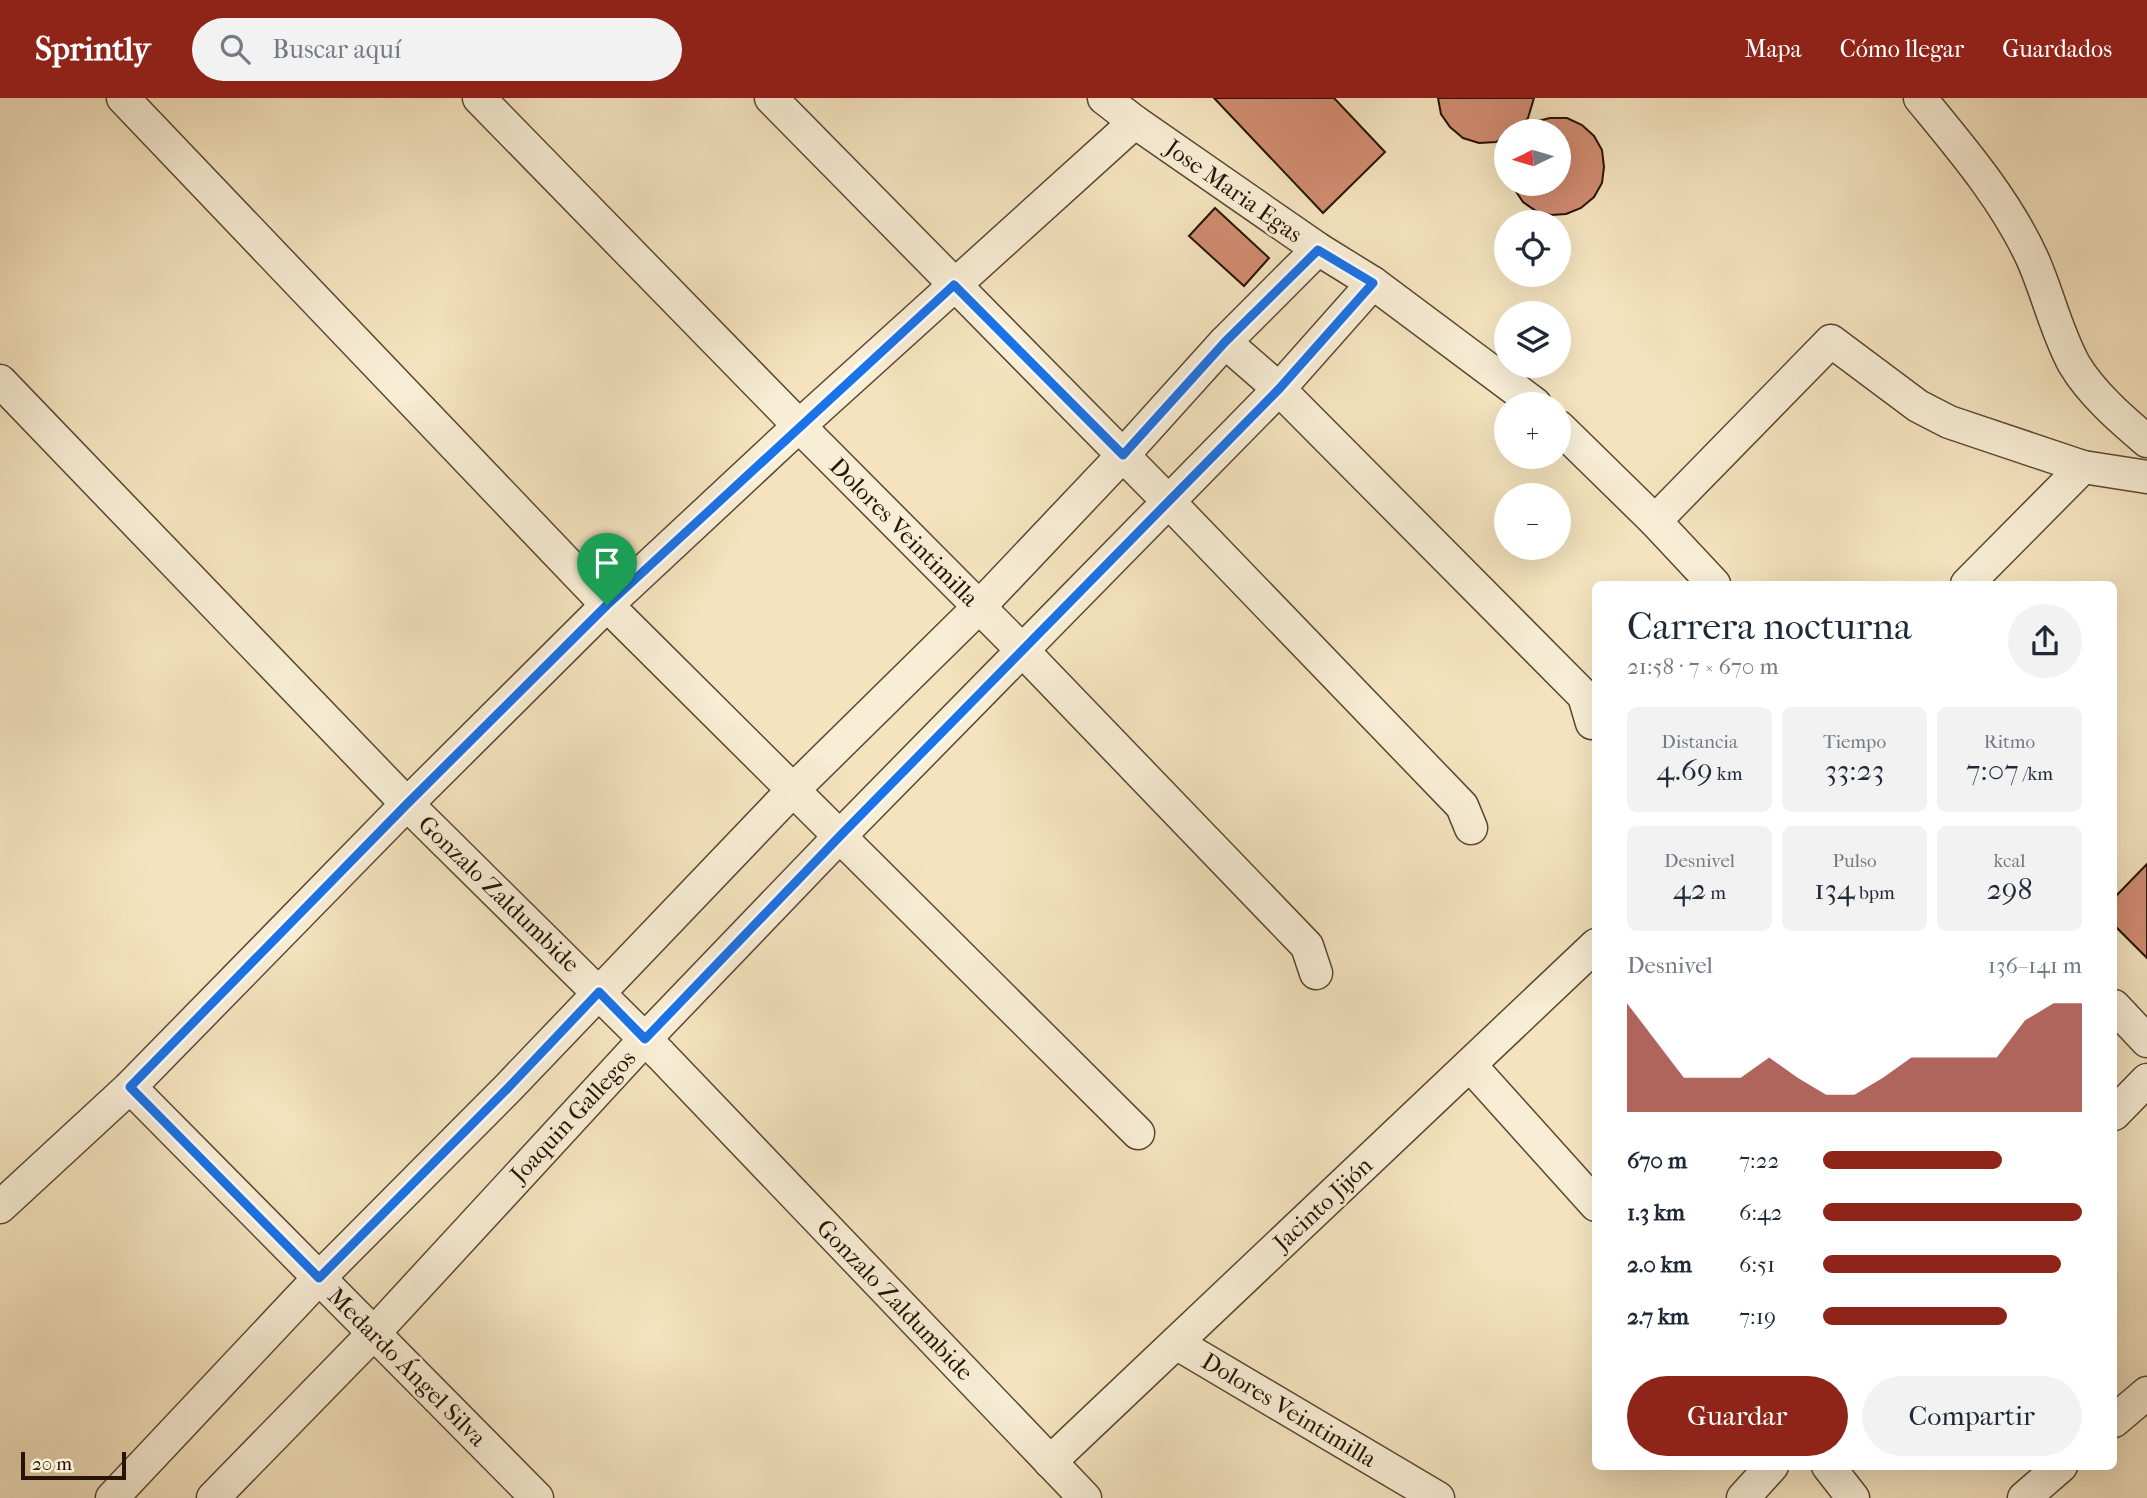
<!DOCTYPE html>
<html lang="es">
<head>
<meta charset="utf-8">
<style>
	:root { --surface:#fff; --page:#f2f2f3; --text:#1f2937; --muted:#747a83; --accent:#8f2418 }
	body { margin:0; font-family:"IM FELL French Canon",serif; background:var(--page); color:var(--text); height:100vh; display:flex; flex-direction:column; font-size:26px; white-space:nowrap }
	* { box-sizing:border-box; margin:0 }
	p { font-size:23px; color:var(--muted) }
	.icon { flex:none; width:38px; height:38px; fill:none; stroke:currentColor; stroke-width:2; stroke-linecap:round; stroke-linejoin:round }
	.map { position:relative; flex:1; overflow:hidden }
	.details { position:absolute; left:1592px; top:483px; width:525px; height:889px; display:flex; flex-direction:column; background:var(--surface); border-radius:10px; box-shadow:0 7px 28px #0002 }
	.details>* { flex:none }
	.needle { width:46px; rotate:265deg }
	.fabs { position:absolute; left:1494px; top:21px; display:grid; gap:14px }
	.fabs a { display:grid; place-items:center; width:77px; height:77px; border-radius:50%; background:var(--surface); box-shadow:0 7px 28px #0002; font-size:35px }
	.scale { position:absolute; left:21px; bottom:18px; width:105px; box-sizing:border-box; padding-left:7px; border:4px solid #271404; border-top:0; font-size:19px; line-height:24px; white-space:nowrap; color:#271404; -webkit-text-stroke:5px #f8edd5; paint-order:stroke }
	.pin { position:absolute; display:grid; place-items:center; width:60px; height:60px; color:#fff; margin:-72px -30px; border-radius:50% 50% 50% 0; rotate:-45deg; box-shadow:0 0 7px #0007 }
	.pin .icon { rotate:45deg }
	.round { display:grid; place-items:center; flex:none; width:74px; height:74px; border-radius:37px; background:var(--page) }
	.summary { display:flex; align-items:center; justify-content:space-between; height:119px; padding:0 35px }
	h1 { font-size:38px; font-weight:600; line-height:52px }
	.figures { display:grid; grid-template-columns:repeat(3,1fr); gap:10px; height:119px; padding:7px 35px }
	.figures div { display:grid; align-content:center; border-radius:10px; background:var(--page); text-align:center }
	.figures b { font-size:30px; font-weight:600 }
	.figures small { font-size:19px; font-weight:400 }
	.figures p { font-size:19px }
	.chart { height:196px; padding:14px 35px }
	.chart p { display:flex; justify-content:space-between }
	.chart svg { width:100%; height:126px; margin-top:7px; fill:var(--accent); opacity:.7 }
	.button { display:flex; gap:14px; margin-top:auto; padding:14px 35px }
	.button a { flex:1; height:80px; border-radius:42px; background:var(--accent); color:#fff; font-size:28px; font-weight:600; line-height:80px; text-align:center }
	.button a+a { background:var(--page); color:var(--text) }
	ul { padding:0 35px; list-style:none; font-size:23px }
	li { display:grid; grid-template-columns:112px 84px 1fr; align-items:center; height:52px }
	li i { height:18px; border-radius:9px; background:var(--accent) }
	header { display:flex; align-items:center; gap:42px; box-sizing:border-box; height:98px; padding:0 35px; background:var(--accent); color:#fff }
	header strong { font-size:33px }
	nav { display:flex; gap:38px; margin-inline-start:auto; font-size:24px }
	.search { width:490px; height:63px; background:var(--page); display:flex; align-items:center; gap:18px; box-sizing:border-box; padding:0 24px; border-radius:38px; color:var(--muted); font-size:26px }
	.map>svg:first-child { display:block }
	.building { fill:#d18c71; stroke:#271404; stroke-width:2 }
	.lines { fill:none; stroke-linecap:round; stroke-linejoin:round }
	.minor-casing { stroke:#5a4832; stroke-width:35 }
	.minor { stroke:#f8edd5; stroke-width:32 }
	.route-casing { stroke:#fff; stroke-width:14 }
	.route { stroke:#1a73e8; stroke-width:9 }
	.labels { text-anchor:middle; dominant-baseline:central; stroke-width:6; stroke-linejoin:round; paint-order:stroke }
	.street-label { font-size:24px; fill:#271404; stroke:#f8edd5 }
</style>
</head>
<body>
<header>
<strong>Sprintly</strong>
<div class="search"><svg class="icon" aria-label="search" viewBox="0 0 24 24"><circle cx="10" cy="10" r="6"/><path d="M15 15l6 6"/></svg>Buscar aquí</div>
<nav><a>Mapa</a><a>Cómo llegar</a><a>Guardados</a></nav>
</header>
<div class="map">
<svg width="2147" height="1400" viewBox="0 0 2147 1400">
	<rect width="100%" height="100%" fill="#f4e3be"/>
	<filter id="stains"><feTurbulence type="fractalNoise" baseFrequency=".00286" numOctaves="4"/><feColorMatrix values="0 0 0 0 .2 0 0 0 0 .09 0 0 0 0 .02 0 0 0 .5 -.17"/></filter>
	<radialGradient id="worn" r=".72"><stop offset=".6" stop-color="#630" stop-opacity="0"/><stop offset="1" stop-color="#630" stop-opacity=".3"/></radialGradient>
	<!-- building -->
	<g class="building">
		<path d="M1214 0H1334L1385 54 1323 115Z"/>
		<path d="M1438 0H1534L1528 20 1517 33H1507V39L1496 44 1479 45 1463 40 1450 29 1441 16Z"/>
		<path d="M1550 20H1567L1582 27 1594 38 1602 52 1604 69 1602 85 1594 99 1581 110 1566 116 1551 117 1536 113 1523 104 1511 86H1559V33H1522L1534 24Z"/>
		<path d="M1215 110 1269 160 1244 188 1189 138Z"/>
		<path d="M2147 766V860L2114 827V800Z"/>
	</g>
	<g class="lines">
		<defs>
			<g id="minor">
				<path d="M123 0 607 507 1138 1035"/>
				<path d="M479 0 813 342 1023 553 1307 848 1316 875"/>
				<path d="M771 0 1169 404 1462 708 1471 730"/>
				<path d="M1104 0 1135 24 1318 151 1373 185 1535 306"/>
				<path d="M1920 0C1961 50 2006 102 2033 162 2048 196 2056 233 2074 266 2091 295 2122 322 2147 343"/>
				<path d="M1225 244 1279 291 1584 598 1592 625"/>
				<path d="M0 283 407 706 661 957 1085 1400"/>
				<path d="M1559 329 1655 423 1714 486"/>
				<path d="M1655 423 1831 243 1918 308 1949 324 2083 369 2147 379"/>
				<path d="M1967 486 2083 369"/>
				<path d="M2114 908 2147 943"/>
				<path d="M1470 967 1596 1107"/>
				<path d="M130 989 537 1400"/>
				<path d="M2114 1016 2147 982"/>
				<path d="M0 1109 130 989 407 706 607 507 799 328 1135 24"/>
				<path d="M1176 1245 1438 1400"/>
				<path d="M2114 1323 2147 1295"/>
				<path d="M1050 1364 1596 847"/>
				<path d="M1828 1368 1853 1400"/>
				<path d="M112 1400 319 1180 508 990 793 692 979 509 1123 357 1225 244 1318 151"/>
				<path d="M213 1400 374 1235 645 941 840 738 1279 291 1373 185"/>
				<path d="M1743 1400 1772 1368"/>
				<path d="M2024 1400 2061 1368"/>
			</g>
		</defs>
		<!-- minor casing -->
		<use href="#minor" class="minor-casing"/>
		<!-- minor -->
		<use href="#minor" class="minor"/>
	</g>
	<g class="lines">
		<defs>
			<path id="route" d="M1318 152 1373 185 1279 291 840 738 645 941 599 894 508 990 319 1180 130 989 407 706 607 507 954 187 1123 357 1225 244Z"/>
		</defs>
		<!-- route casing -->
		<use href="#route" class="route-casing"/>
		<!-- route -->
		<use href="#route" class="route"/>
	</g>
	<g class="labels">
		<!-- street labels -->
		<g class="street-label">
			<text transform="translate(1234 93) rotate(35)">Jose Maria Egas</text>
			<text transform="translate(904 434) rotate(45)">Dolores Veintimilla</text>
			<text transform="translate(499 796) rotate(44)">Gonzalo Zaldumbide</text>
			<text transform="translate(573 1018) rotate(-47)">Joaquin Gallegos</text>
			<text transform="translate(1323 1106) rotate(-43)">Jacinto Jijón</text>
			<text transform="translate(895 1202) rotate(46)">Gonzalo Zaldumbide</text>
			<text transform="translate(407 1269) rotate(45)">Medardo Ángel Silva</text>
			<text transform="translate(1289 1312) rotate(31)">Dolores Veintimilla</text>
		</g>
	</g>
	<rect width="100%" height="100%" filter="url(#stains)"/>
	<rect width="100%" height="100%" fill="url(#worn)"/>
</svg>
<div class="fabs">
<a><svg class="needle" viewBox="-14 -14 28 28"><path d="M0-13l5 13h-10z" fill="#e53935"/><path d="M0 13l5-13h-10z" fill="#747a83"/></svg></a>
<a><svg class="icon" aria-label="locate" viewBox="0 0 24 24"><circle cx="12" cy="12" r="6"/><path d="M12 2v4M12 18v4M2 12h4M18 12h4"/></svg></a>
<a><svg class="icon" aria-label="layers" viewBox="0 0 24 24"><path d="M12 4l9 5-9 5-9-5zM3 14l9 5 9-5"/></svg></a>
<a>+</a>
<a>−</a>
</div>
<div class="scale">20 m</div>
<div class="pin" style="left:607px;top:507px;background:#1e9e55"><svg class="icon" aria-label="arrive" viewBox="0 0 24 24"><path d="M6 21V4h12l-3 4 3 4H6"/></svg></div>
<section class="details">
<div class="summary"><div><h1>Carrera nocturna</h1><p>21:58 · 7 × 670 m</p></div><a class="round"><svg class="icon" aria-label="share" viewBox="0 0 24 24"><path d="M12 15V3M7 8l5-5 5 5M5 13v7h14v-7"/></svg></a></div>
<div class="figures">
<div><p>Distancia</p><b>4.69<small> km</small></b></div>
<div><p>Tiempo</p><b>33:23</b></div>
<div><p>Ritmo</p><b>7:07<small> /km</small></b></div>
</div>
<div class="figures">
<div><p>Desnivel</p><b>42<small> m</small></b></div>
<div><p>Pulso</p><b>134<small> bpm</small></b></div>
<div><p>kcal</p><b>298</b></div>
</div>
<div class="chart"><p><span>Desnivel</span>136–141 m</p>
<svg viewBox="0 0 160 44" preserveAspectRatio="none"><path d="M0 44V6L10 19L20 32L30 32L40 32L50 25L60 32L70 38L80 38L90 32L100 25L110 25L120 25L130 25L140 12L150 6L160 6V44z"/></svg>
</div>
<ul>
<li><b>670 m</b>7:22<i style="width:69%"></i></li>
<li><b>1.3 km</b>6:42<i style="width:100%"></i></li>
<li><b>2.0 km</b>6:51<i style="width:92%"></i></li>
<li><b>2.7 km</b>7:19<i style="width:71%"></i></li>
</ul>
<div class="button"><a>Guardar</a><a>Compartir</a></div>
</section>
</div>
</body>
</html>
